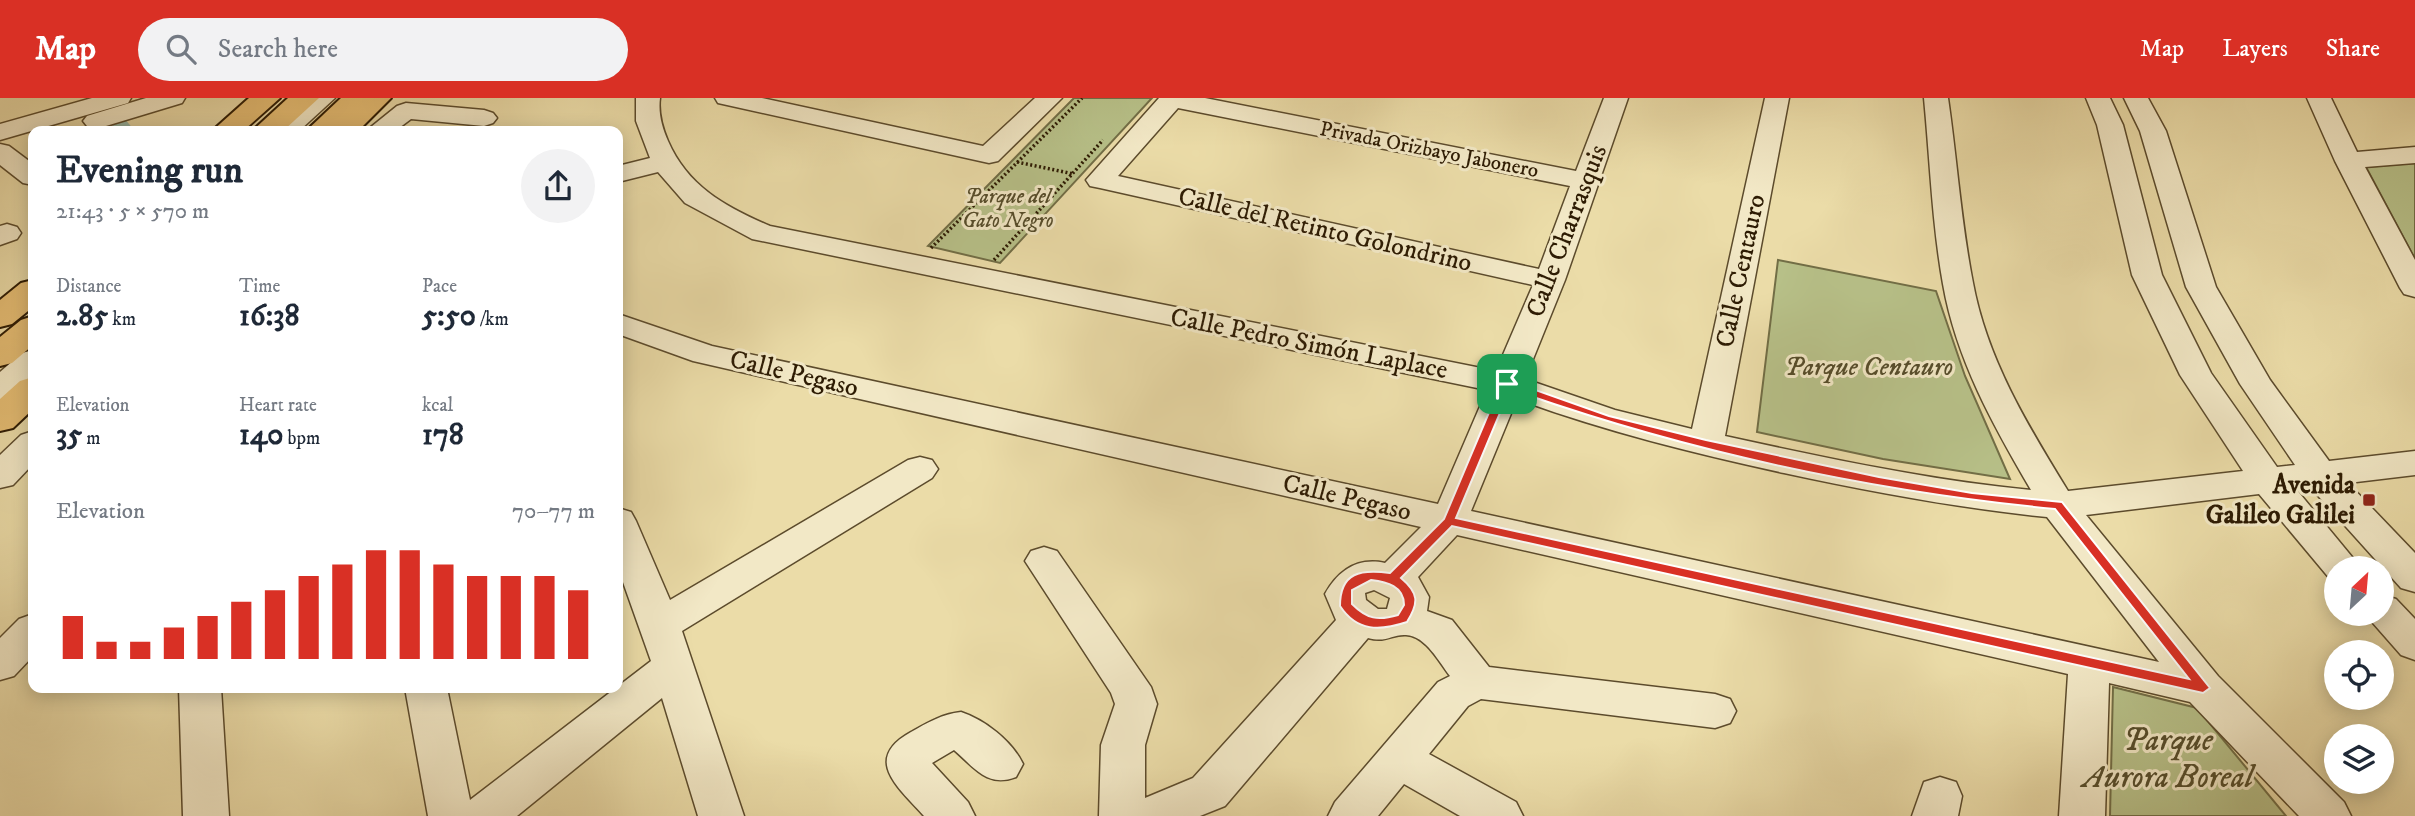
<!DOCTYPE html>
<html lang="en">
<head>
<meta charset="utf-8">
<style>
	:root { --surface:#fff; --page:#f2f2f3; --text:#1f2937; --muted:#747a83; --accent:#d93025 }
	body { margin:0; font-family:"IM FELL DW Pica",serif; background:var(--page); color:var(--text); height:100vh; display:flex; flex-direction:column; font-size:26px; white-space:nowrap }
	* { box-sizing:border-box; margin:0 }
	p { font-size:23px; color:var(--muted) }
	.icon { flex:none; width:38px; height:38px; fill:none; stroke:currentColor; stroke-width:2; stroke-linecap:round; stroke-linejoin:round }
	.map { position:relative; flex:1; overflow:hidden }
	.details { position:absolute; left:28px; top:28px; width:595px; height:567px; display:flex; flex-direction:column; background:var(--surface); border-radius:14px; box-shadow:0 4px 18px #0003 }
	.details>* { flex:none }
	.needle { width:46px; rotate:26deg }
	.tools { position:absolute; left:2324px; top:458px; display:grid; gap:14px }
	.tools a { display:grid; place-items:center; width:70px; height:70px; border-radius:50%; background:var(--surface); box-shadow:0 4px 18px #0003; font-size:35px }
	.pin { position:absolute; display:grid; place-items:center; width:60px; height:60px; color:#fff; margin:-30px; border-radius:14px; box-shadow:0 4px 10px #0006 }
	.round { display:grid; place-items:center; flex:none; width:74px; height:74px; border-radius:37px; background:var(--page) }
	.headline { display:flex; align-items:center; justify-content:space-between; height:119px; padding:0 28px }
	h1 { font-size:38px; font-weight:800; line-height:52px }
	.metrics { display:grid; grid-template-columns:repeat(3,1fr); gap:10px; height:119px; padding:7px 28px }
	.metrics div { display:grid; align-content:center }
	.metrics b { font-size:30px; font-weight:800 }
	.metrics small { font-size:19px; font-weight:400 }
	.metrics p { font-size:19px }
	.chart { height:196px; padding:14px 28px }
	.chart p { display:flex; justify-content:space-between }
	.chart svg { width:100%; height:126px; margin-top:7px; stroke:var(--accent); stroke-width:6 }
	header { display:flex; align-items:center; gap:42px; box-sizing:border-box; height:98px; padding:0 35px; background:var(--accent); color:#fff }
	header strong { font-size:33px }
	nav { display:flex; gap:38px; margin-inline-start:auto; font-size:24px }
	.search { width:490px; height:63px; background:var(--page); display:flex; align-items:center; gap:18px; box-sizing:border-box; padding:0 24px; border-radius:38px; color:var(--muted); font-size:26px }
	.map>svg:first-child { display:block }
	.green { fill:#b7c088; stroke:#726e46; stroke-width:2 }
	.lines { fill:none; stroke-linecap:round; stroke-linejoin:round }
	.canal { fill:#98bbac; fill-rule:evenodd }
	.minor-casing { stroke:#5c4b2c; stroke-width:3 }
	.major-casing { stroke:#2d1b03; stroke-width:4 }
	.highway-casing { stroke:#2d1b03; stroke-width:4 }
	.path { stroke:#2d1b03; stroke-width:3.5; stroke-dasharray:2 2.5; stroke-linecap:butt }
	.minor { fill:#f2e8c6; fill-rule:evenodd }
	.major { fill:#e6be74; fill-rule:evenodd }
	.highway { fill:#e6be74; fill-rule:evenodd }
	.route { fill:#d93025; stroke:#fff; stroke-width:2; fill-rule:evenodd }
	.poi-dot { fill:#8f2418; stroke:#f2e8c6; stroke-width:2.5 }
	.labels { text-anchor:middle; dominant-baseline:central; stroke-width:6; stroke-linejoin:round; paint-order:stroke }
	.far-street-label { font-size:21px; fill:#2d1b03; stroke:#f2e8c6 }
	.far-park-label { font-size:21px; font-style:italic; fill:#564d2b; stroke:#f2e8c6 }
	.street-label { font-size:26px; fill:#2d1b03; stroke:#f2e8c6 }
	.park-label { font-size:26px; font-style:italic; fill:#564d2b; stroke:#f2e8c6 }
	.poi-label { font-size:26px; font-weight:bold; fill:#2d1b03; stroke:#f2e8c6; text-anchor:end }
	.near-park-label { font-size:32px; font-style:italic; fill:#564d2b; stroke:#f2e8c6 }
</style>
</head>
<body>
<header>
<strong>Map</strong>
<div class="search"><svg class="icon" aria-label="search" viewBox="0 0 24 24"><circle cx="10" cy="10" r="6"/><path d="M15 15l6 6"/></svg>Search here</div>
<nav><a>Map</a><a>Layers</a><a>Share</a></nav>
</header>
<div class="map">
<svg width="2415" height="718" viewBox="0 0 2415 718">
	<rect width="100%" height="100%" fill="#ebdca8"/>
	<filter id="stains"><feTurbulence type="fractalNoise" baseFrequency=".00286" numOctaves="4"/><feColorMatrix values="0 0 0 0 .2 0 0 0 0 .09 0 0 0 0 .02 0 0 0 .5 -.17"/></filter>
	<radialGradient id="worn" r=".72"><stop offset=".6" stop-color="#630" stop-opacity="0"/><stop offset="1" stop-color="#630" stop-opacity=".3"/></radialGradient>
	<!-- green -->
	<g class="green">
		<path d="M1074 0H1152L1000 165 928 148Z"/>
		<path d="M2415 65V161L2366 69Z"/>
		<path d="M1778 162 1936 193 1965 278 2010 381 1883 361 1757 334Z"/>
		<path d="M2113 589 2197 610 2286 718H2110Z"/>
	</g>
	<g class="lines">
		<!-- canal -->
		<path class="canal" d="M89 0H107L135 33H117Z"/>
		<defs>
			<g id="minor">
				<path d="M92 0H131L128 5 0 42V26Z"/>
				<path d="M146 0H185L182 5 96 31 87 28 83 23 87 18Z"/>
				<path d="M308 0H335L299 33H271Z"/>
				<path d="M636 0H660C658 15 662 29 668 43 688 89 726 109 770 128L1496 273 1533 187 1100 90 1090 88 1086 82 1159 0H1205L1576 73 1604 0H1628L1565 182 1525 281 1615 312 1692 331 1765 0H1789L1725 338C1826 360 1927 382 2031 392 1993 327 1956 261 1943 186 1932 125 1930 61 1924 0H1948C1957 61 1961 125 1973 185 1987 261 2028 328 2068 393L2243 373 2180 277 2132 177 2097 27 2086 0H2110L2123 27 2162 177 2211 275 2277 369 2295 367 2240 286 2186 189 2140 33 2124 0H2148L2166 33 2216 189 2270 282 2329 363 2415 353V377L2348 385 2415 455V494L2401 490 2311 390 2296 391 2362 471H2336V483L2330 481 2259 396 2086 417 2218 578 2344 704 2351 718H2299L2190 604 2109 585 2105 718H2059L2068 576 1457 437 1418 479 1429 499 1427 513 1452 522 1489 569 1715 596 1730 601 1736 613 1730 625 1715 630 1481 601 1468 608 1429 656 1516 704 1523 718H1460L1404 686 1378 718H1328L1335 704 1438 584 1450 578C1439 564 1426 538 1406 537 1392 536 1387 545 1368 540L1225 708 1200 718H1099L1101 647 1115 606 1111 595 1025 463 1031 453 1044 449 1057 453 1151 589 1157 606 1145 647V700L1193 680 1336 522 1325 496C1338 473 1357 459 1385 465L1421 429 693 263 618 236V216L712 248 1438 406 1487 292 752 141 685 105 658 74 618 84V68L650 60 636 23ZM1178 10 1570 88 1539 171 1118 78ZM1517 301C1604 333 1693 355 1784 375 1872 394 1958 410 2047 419L2159 564 1471 413ZM1374 492 1390 500 1387 511H1378L1366 502 1365 495Z"/>
				<path d="M715 0H762L983 48 1035 0H1062L998 63 989 65 727 7 718 5Z"/>
				<path d="M2307 0H2331L2357 54 2415 49V65L2365 69 2415 162V199L2404 196 2400 190 2335 63Z"/>
				<path d="M406 5 484 12 493 15 497 20 493 25 484 28 411 21 395 33H366L397 8Z"/>
				<path d="M0 46 9 48 33 66V87L23 85 0 67Z"/>
				<path d="M7 126 17 129 21 135 17 141 0 147V128Z"/>
				<path d="M33 252V280L12 300 0 303V274L22 255Z"/>
				<path d="M33 333V366L13 387 0 390V357L21 337Z"/>
				<path d="M920 359 932 362 938 371 932 380 682 533 744 718H698L662 600 517 718H428L405 590H447L470 702 651 563 618 470V410L631 414 636 423 670 502 908 362Z"/>
				<path d="M2382 497 2396 501 2415 521V562L2401 557 2365 516H2382Z"/>
				<path d="M33 516V558L14 578 0 582V540L19 521Z"/>
				<path d="M179 590H221L229 718H183Z"/>
				<path d="M961 614C985 622 1012 643 1023 666L1016 679C987 690 975 670 954 652L932 665 968 704 975 718H924C898 689 862 661 911 634 927 625 942 616 961 614Z"/>
				<path d="M1940 679 1956 684 1962 698 1958 718H1912L1924 684Z"/>
			</g>
			<g id="major">
				<path d="M249 0H280L243 33H212Z"/>
				<path d="M361 0H391L358 33H328Z"/>
				<path d="M33 182V209L12 226 0 229V202L21 185Z"/>
			</g>
			<g id="highway">
				<path d="M288 0H319L283 33H252Z"/>
				<path d="M341 0H371L336 33H306Z"/>
				<path d="M33 218V247L12 265 0 268V239L21 222Z"/>
				<path d="M33 279V311L13 330 0 333V301L20 283Z"/>
			</g>
		</defs>
		<!-- minor casing -->
		<use href="#minor" class="minor-casing"/>
		<!-- major casing -->
		<use href="#major" class="major-casing"/>
		<!-- highway casing -->
		<use href="#highway" class="highway-casing"/>
		<!-- path -->
		<g class="path">
			<path d="M1017 64 1074 76"/>
			<path d="M931 150 1082 0"/>
			<path d="M994 162 1103 42"/>
		</g>
		<!-- minor -->
		<use href="#minor" class="minor"/>
		<!-- major -->
		<use href="#major" class="major"/>
		<!-- highway -->
		<use href="#highway" class="highway"/>
	</g>
	<!-- route -->
	<path class="route" d="M1507 282 1609 318 1706 342 1879 379 1972 395 2062 404 2210 590 2203 595 1452 428 1401 480C1419 495 1419 505 1407 524 1380 533 1357 534 1340 508 1340 474 1361 471 1390 475L1444 421 1501 286ZM1510 291C1685 353 1870 393 2055 411L2189 581 1456 420ZM1371 482C1387 484 1404 488 1404 507L1398 517C1378 523 1367 521 1352 506V492Z"/>
	<!-- markers -->
	<rect class="poi-dot" x="2362" y="395" width="14" height="14" rx="3.5"/>
	<g class="labels">
		<!-- far-street labels -->
		<g class="far-street-label">
			<text transform="translate(1429 52) rotate(11)">Privada Orizbayo Jabonero</text>
		</g>
		<!-- far-park labels -->
		<g class="far-park-label">
			<text x="1008" y="99">Parque del<tspan x="1008" dy="24">Gato Negro</tspan></text>
		</g>
		<!-- street labels -->
		<g class="street-label">
			<text transform="translate(1325 132) rotate(13)">Calle del Retinto Golondrino</text>
			<text transform="translate(1567 133) rotate(-69)">Calle Charrasquis</text>
			<text transform="translate(1741 173) rotate(-78)">Calle Centauro</text>
			<text transform="translate(1309 246) rotate(11)">Calle Pedro Simón Laplace</text>
			<text transform="translate(794 276) rotate(13)">Calle Pegaso</text>
			<text transform="translate(1347 400) rotate(13)">Calle Pegaso</text>
		</g>
		<!-- park labels -->
		<g class="park-label">
			<text x="1869" y="269">Parque Centauro</text>
		</g>
		<!-- poi labels -->
		<g class="poi-label">
			<text x="2355" y="387">Avenida<tspan x="2355" dy="30">Galileo Galilei</tspan></text>
		</g>
		<!-- near-park labels -->
		<g class="near-park-label">
			<text x="2168" y="643">Parque<tspan x="2168" dy="37">Aurora Boreal</tspan></text>
		</g>
	</g>
	<rect width="100%" height="100%" filter="url(#stains)"/>
	<rect width="100%" height="100%" fill="url(#worn)"/>
</svg>
<div class="tools">
<a><svg class="needle" viewBox="-14 -14 28 28"><path d="M0-13l5 13h-10z" fill="#e53935"/><path d="M0 13l5-13h-10z" fill="#747a83"/></svg></a>
<a><svg class="icon" aria-label="locate" viewBox="0 0 24 24"><circle cx="12" cy="12" r="6"/><path d="M12 2v4M12 18v4M2 12h4M18 12h4"/></svg></a>
<a><svg class="icon" aria-label="layers" viewBox="0 0 24 24"><path d="M12 4l9 5-9 5-9-5zM3 14l9 5 9-5"/></svg></a>
</div>
<div class="pin" style="left:1507px;top:286px;background:#1e9e55"><svg class="icon" aria-label="arrive" viewBox="0 0 24 24"><path d="M6 21V4h12l-3 4 3 4H6"/></svg></div>
<section class="details">
<div class="headline"><div><h1>Evening run</h1><p>21:43 · 5 × 570 m</p></div><a class="round"><svg class="icon" aria-label="share" viewBox="0 0 24 24"><path d="M12 15V3M7 8l5-5 5 5M5 13v7h14v-7"/></svg></a></div>
<div class="metrics">
<div><p>Distance</p><b>2.85<small> km</small></b></div>
<div><p>Time</p><b>16:38</b></div>
<div><p>Pace</p><b>5:50<small> /km</small></b></div>
</div>
<div class="metrics">
<div><p>Elevation</p><b>35<small> m</small></b></div>
<div><p>Heart rate</p><b>140<small> bpm</small></b></div>
<div><p>kcal</p><b>178</b></div>
</div>
<div class="chart"><p><span>Elevation</span>70–77 m</p>
<svg viewBox="0 0 160 44" preserveAspectRatio="none"><path d="M5 44V29M15 44V38M25 44V38M35 44V33M45 44V29M55 44V24M65 44V20M75 44V15M85 44V11M95 44V6M105 44V6M115 44V11M125 44V15M135 44V15M145 44V15M155 44V20"/></svg>
</div>
</section>
</div>
</body>
</html>
